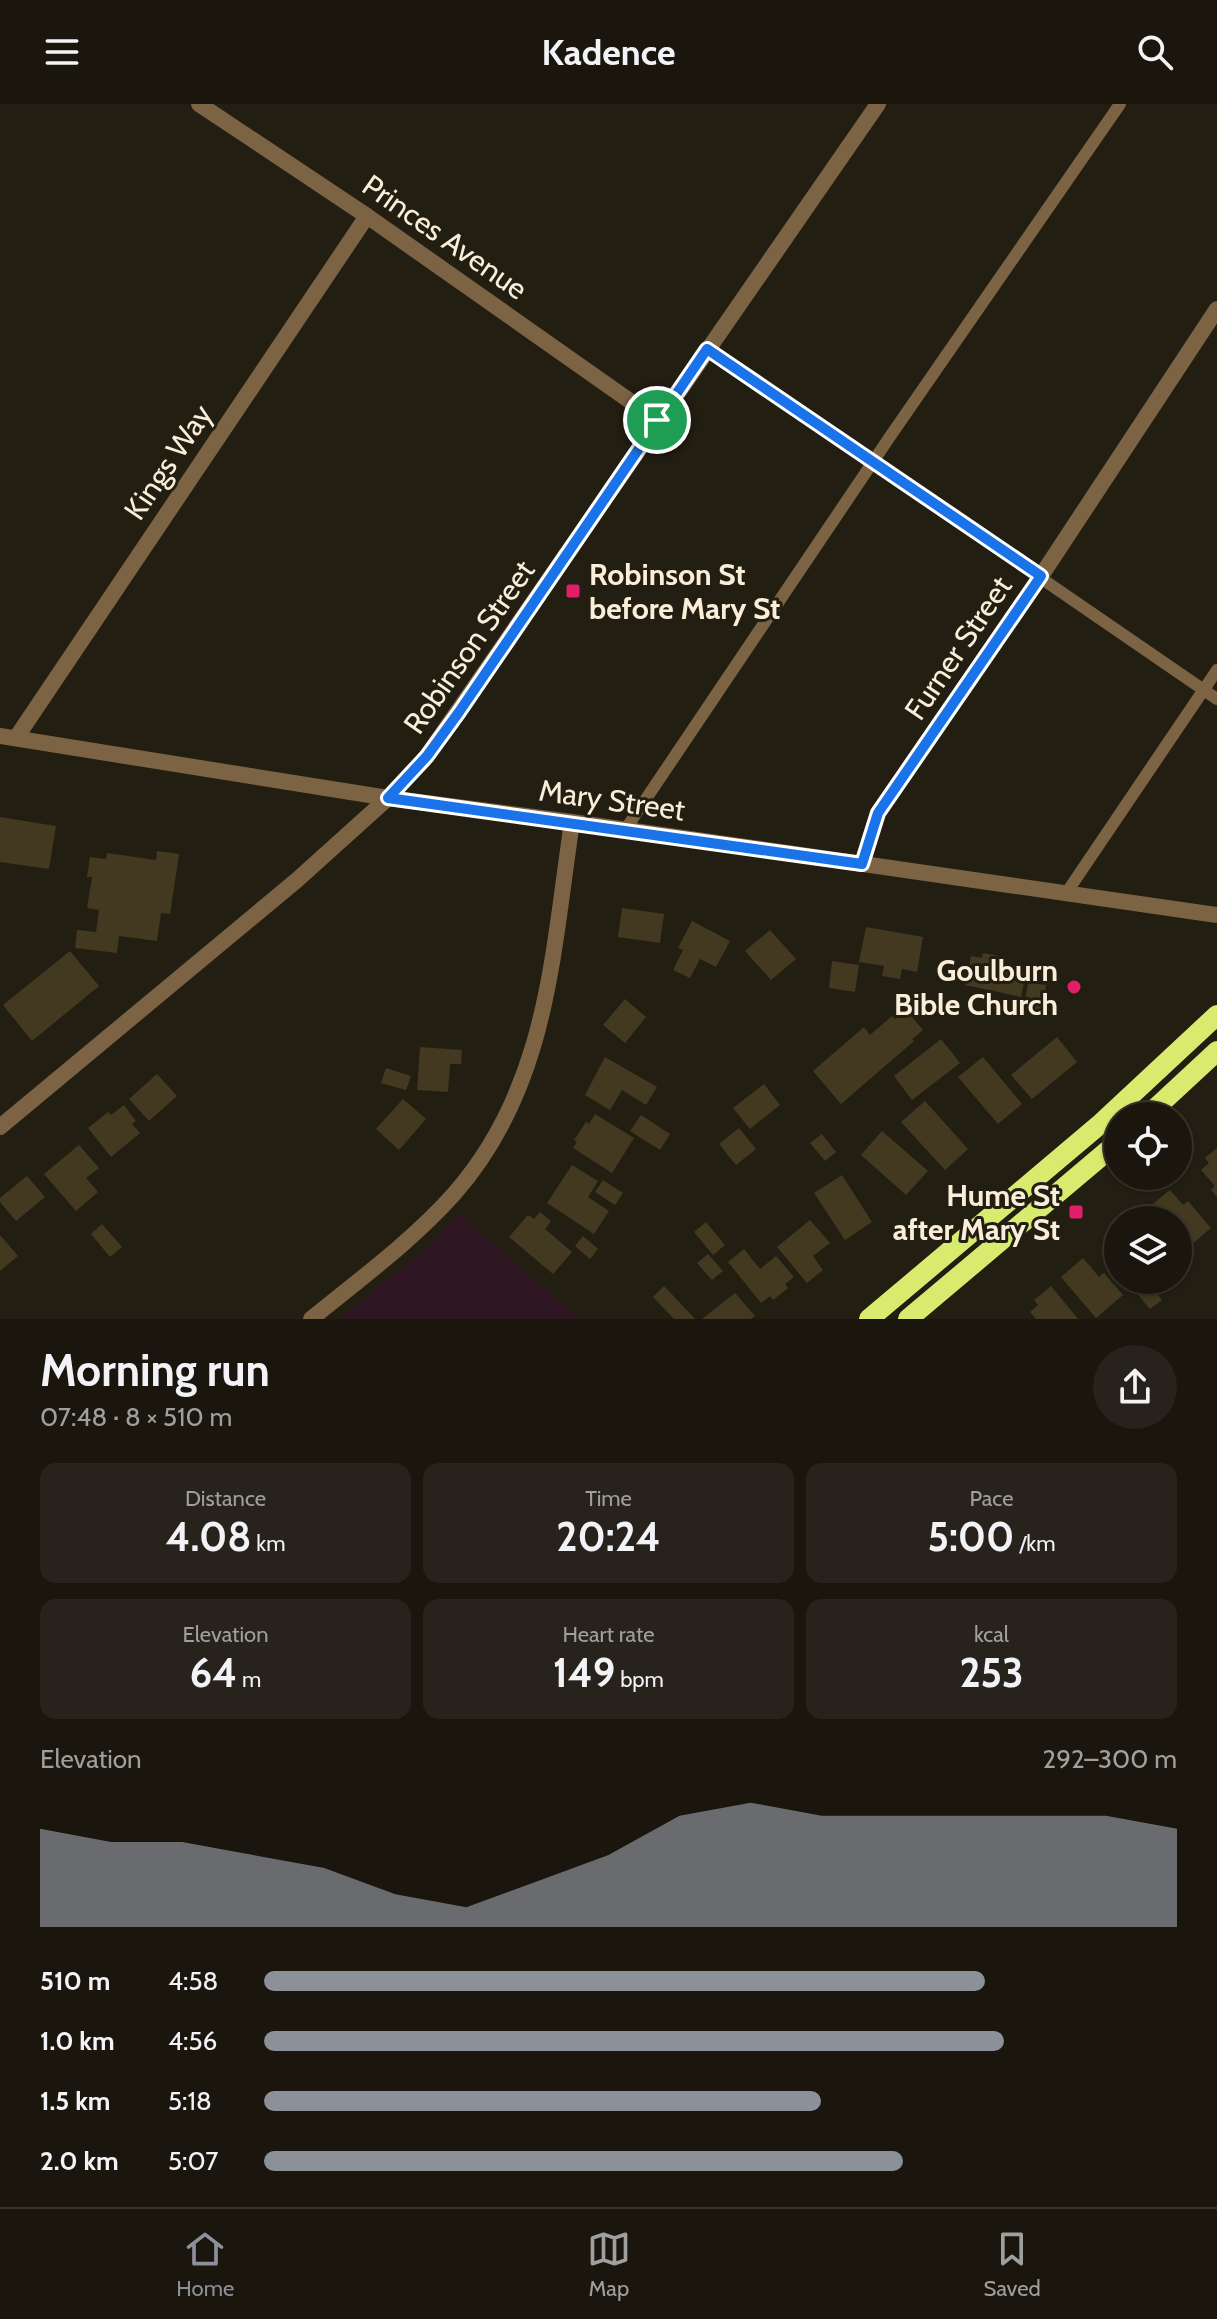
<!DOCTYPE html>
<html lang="en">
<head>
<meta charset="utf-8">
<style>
	:root { --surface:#1a160e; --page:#27231c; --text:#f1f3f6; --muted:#9f9f9e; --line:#38352e; --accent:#8c9099 }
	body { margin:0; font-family:Cabin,sans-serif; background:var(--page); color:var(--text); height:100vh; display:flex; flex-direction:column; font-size:30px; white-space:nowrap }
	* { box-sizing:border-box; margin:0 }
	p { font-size:26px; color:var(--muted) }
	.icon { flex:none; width:44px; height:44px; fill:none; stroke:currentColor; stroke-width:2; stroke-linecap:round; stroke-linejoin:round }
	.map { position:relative; height:1215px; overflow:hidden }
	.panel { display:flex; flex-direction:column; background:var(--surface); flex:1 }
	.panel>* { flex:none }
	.tools { position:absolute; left:1104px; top:998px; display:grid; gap:16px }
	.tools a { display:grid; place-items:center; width:88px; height:88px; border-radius:50%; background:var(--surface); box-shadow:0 2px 6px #0004,0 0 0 2px var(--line); font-size:40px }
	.pin { position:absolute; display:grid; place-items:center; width:68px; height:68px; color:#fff; margin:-34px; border:4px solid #fff; border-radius:50%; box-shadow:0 2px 8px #0007 }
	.round { display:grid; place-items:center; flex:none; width:84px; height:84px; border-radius:42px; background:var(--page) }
	.headline { display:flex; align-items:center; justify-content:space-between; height:136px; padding:0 40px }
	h1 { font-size:44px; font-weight:700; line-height:60px }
	.figures { display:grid; grid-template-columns:repeat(3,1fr); gap:12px; height:136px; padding:8px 40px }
	.figures div { display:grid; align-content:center; border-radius:16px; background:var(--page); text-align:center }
	.figures b { font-size:40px; font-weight:700 }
	.figures small { font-size:22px; font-weight:400 }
	.figures p { font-size:22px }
	.chart { height:224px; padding:16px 40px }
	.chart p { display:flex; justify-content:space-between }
	.chart svg { width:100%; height:144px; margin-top:8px; fill:var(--accent); opacity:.7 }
	ul { padding:0 40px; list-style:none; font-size:26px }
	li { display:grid; grid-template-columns:128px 96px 1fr; align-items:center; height:60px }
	li i { height:20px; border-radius:10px; background:var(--accent) }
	header { display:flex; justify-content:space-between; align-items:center; height:104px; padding:0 40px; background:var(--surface); font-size:36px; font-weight:700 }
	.tabs { display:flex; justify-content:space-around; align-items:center; height:112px; border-top:2px solid var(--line); background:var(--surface); font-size:22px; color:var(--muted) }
	.tabs a { display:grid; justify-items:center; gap:4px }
	.tabs .on { color:var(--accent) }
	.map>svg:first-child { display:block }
	.green { fill:#2d1621 }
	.building { fill:#423920 }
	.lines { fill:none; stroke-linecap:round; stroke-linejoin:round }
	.lane { stroke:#7c6343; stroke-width:12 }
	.street { stroke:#7c6343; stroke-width:16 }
	.primary { stroke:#d9eb6f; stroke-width:20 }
	.route-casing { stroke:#fff; stroke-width:16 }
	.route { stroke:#1a73e8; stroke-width:10 }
	.poi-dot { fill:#e11f68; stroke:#231e12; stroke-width:3 }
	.labels { text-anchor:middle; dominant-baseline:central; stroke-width:6; stroke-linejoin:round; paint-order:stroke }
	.street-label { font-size:30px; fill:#faeed9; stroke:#231e12 }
	.poi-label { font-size:30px; font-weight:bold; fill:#faeed9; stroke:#231e12; text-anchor:end }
</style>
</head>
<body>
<header><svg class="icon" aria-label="menu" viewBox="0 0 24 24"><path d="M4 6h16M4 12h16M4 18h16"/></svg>Kadence<svg class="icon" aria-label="search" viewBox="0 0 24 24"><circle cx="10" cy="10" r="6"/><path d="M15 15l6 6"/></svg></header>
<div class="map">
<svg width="1217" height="1215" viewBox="0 0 1217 1215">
	<rect width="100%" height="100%" fill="#231e12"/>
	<!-- green -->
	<path class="green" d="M458 1109 579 1215H339L430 1141Z"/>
	<!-- building -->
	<g class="building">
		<path d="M0 713 56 722 49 765 0 758Z"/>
		<path d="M157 747 179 750 170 810 161 809 157 837 119 832 117 849 75 844 77 826 96 828 99 806 87 804 92 773H87L90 753 106 755 107 749 156 756Z"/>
		<path d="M622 804 664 810 660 839 618 833Z"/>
		<path d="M692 817 730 837 716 863 700 855 690 874 673 866 683 846 678 844Z"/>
		<path d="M866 823 923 833 917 868 902 865 900 875 882 872 884 862 859 858Z"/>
		<path d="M770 826 796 855 771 876 745 847Z"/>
		<path d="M70 847 99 882 32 937 3 901Z"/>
		<path d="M983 849 1005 853 1004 859 1027 864 1021 893 965 881 971 852 982 854Z"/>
		<path d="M832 857 859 861 855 888 829 884Z"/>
		<path d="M1028 879 1046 881 1042 911 1023 908Z"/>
		<path d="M625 895 646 913 625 939 603 921Z"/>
		<path d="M906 906 923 926 912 935 914 937 841 1000 813 967 864 923 870 931 892 912 895 915Z"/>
		<path d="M1057 933 1077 958 1032 995 1011 971Z"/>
		<path d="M941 935 960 959 912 996 894 972Z"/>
		<path d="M420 943 462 946 461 960H450L448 988 417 986Z"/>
		<path d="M605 953 657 983 646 1001 622 986 610 1006 585 991Z"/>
		<path d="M983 953 1022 1000 998 1020 958 973Z"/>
		<path d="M386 964 411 972 406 986 381 979Z"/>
		<path d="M157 970 177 992 149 1017 129 995Z"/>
		<path d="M764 980 780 1001 750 1025 733 1004Z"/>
		<path d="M403 995 426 1015 399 1046 376 1025Z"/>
		<path d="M925 997 968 1045 945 1066 901 1018Z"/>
		<path d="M124 1001 136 1017 132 1020 140 1029 111 1053 88 1024 108 1008 111 1011Z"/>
		<path d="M595 1010 634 1034 612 1069 573 1044 577 1038 574 1036 586 1018 589 1020Z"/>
		<path d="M641 1011 670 1030 660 1046 630 1027Z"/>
		<path d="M739 1024 756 1045 736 1061 719 1040Z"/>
		<path d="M882 1027 928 1067 906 1091 861 1051Z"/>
		<path d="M822 1030 836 1048 825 1057 810 1039Z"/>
		<path d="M79 1041 99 1064 86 1074 98 1088 76 1107 44 1070Z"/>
		<path d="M1217 1044V1093L1211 1086 1215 1082 1201 1066 1209 1059 1205 1054Z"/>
		<path d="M572 1061 598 1077 588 1093 609 1107 594 1130 547 1099Z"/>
		<path d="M842 1071 872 1118 845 1136 814 1089Z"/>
		<path d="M27 1072 45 1093 16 1117 0 1098V1094Z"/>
		<path d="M603 1076 623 1089 615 1101 595 1088Z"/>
		<path d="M1170 1086 1183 1101 1188 1097 1211 1124 1185 1146 1178 1138V1116H1160L1149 1103Z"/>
		<path d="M540 1108 551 1117 545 1125 572 1148 553 1170 509 1133 528 1111 534 1115Z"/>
		<path d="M810 1116 830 1139 813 1152 823 1166 807 1179 777 1143Z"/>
		<path d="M706 1118 725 1141 713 1151 694 1128Z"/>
		<path d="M102 1120 122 1143 110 1153 91 1130Z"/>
		<path d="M0 1131 18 1152 0 1167Z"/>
		<path d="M583 1132 598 1145 590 1155 575 1142Z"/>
		<path d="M744 1145 760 1165 776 1152 794 1173 785 1180 788 1184 773 1196 770 1192 761 1199 728 1158Z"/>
		<path d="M708 1150 723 1167 712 1176 697 1159Z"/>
		<path d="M1083 1154 1099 1173 1104 1169 1123 1191 1096 1214 1061 1173Z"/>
		<path d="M1146 1176 1162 1196 1150 1205 1134 1186Z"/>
		<path d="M664 1182 695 1215H674L653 1193Z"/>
		<path d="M1051 1182 1078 1215H1036L1030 1208 1038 1201 1034 1196Z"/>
		<path d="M735 1189 755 1212 751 1215H702Z"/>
	</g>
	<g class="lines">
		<!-- lane -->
		<g class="lane">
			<path d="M707 245 1217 595"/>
			<path d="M625 726 889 334 1120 0"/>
			<path d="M1065 791 1217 566"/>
		</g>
		<!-- street -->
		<g class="street">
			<path d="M199 0 367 112 657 316"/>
			<path d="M0 632 388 694 572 718 1217 811"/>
			<path d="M16 634 367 112"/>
			<path d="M862 760 878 709 1041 472 1217 205"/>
			<path d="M0 1023 297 776 388 694 424 656 878 0"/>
			<path d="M311 1215C360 1175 412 1137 454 1090 548 983 552 851 572 718"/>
		</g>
		<!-- primary -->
		<g class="primary">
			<path d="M1147 1012 1217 947"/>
			<path d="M869 1215 1099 1021 1217 911"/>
			<path d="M908 1215 1118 1038"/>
		</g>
	</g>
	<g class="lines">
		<defs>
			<path id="route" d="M707 245 1041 472 878 709 862 760 388 694 427 652 459 608Z"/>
		</defs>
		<!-- route casing -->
		<use href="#route" class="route-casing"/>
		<!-- route -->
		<use href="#route" class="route"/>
	</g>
	<!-- markers -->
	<g class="poi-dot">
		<rect x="565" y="479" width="16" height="16" rx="4"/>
		<circle cx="1074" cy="883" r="8"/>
		<rect x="1068" y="1100" width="16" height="16" rx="4"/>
	</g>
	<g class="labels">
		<!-- street labels -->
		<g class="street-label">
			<text transform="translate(445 133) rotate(35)">Princes Avenue</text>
			<text transform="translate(168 358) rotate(-56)">Kings Way</text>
			<text transform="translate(469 543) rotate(-55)">Robinson Street</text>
			<text transform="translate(958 544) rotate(-56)">Furner Street</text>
			<text transform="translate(612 696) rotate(8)">Mary Street</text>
		</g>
		<!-- poi labels -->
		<g class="poi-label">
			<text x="589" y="470" text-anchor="start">Robinson St<tspan x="589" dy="34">before Mary St</tspan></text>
			<text x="1058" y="866">Goulburn<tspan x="1058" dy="34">Bible Church</tspan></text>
			<text x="1060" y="1091">Hume St<tspan x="1060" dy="34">after Mary St</tspan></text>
		</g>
	</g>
</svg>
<div class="tools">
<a><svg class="icon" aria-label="locate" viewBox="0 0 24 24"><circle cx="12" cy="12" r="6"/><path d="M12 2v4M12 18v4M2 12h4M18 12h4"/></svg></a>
<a><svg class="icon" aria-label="layers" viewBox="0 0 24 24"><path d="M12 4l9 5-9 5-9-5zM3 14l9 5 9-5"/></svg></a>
</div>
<div class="pin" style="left:657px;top:316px;background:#1e9e55"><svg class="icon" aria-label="arrive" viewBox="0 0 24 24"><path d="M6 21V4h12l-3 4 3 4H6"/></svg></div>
</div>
<section class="panel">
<div class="headline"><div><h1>Morning run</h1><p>07:48 · 8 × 510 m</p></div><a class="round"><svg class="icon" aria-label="share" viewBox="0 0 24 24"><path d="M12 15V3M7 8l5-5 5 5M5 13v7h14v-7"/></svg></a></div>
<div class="figures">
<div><p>Distance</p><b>4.08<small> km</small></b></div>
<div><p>Time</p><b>20:24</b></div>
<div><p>Pace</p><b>5:00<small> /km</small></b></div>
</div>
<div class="figures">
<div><p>Elevation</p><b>64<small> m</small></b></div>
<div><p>Heart rate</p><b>149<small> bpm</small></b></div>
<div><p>kcal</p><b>253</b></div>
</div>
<div class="chart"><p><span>Elevation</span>292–300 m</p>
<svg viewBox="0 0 160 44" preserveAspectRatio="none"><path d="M0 44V14L10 18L20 18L30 22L40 26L50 34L60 38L70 30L80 22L90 10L100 6L110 10L120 10L130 10L140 10L150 10L160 14V44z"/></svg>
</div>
<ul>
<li><b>510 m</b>4:58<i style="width:79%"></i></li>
<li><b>1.0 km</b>4:56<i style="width:81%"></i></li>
<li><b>1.5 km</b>5:18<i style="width:61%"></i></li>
<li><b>2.0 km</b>5:07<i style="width:70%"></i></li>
</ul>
</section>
<nav class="tabs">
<a class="on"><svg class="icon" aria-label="home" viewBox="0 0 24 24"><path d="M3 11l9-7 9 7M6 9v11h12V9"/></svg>Home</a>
<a><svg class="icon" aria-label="map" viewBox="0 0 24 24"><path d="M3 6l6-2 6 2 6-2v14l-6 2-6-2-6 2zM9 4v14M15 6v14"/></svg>Map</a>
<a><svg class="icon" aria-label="saved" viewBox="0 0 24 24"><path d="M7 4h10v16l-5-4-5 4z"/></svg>Saved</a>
</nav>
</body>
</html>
